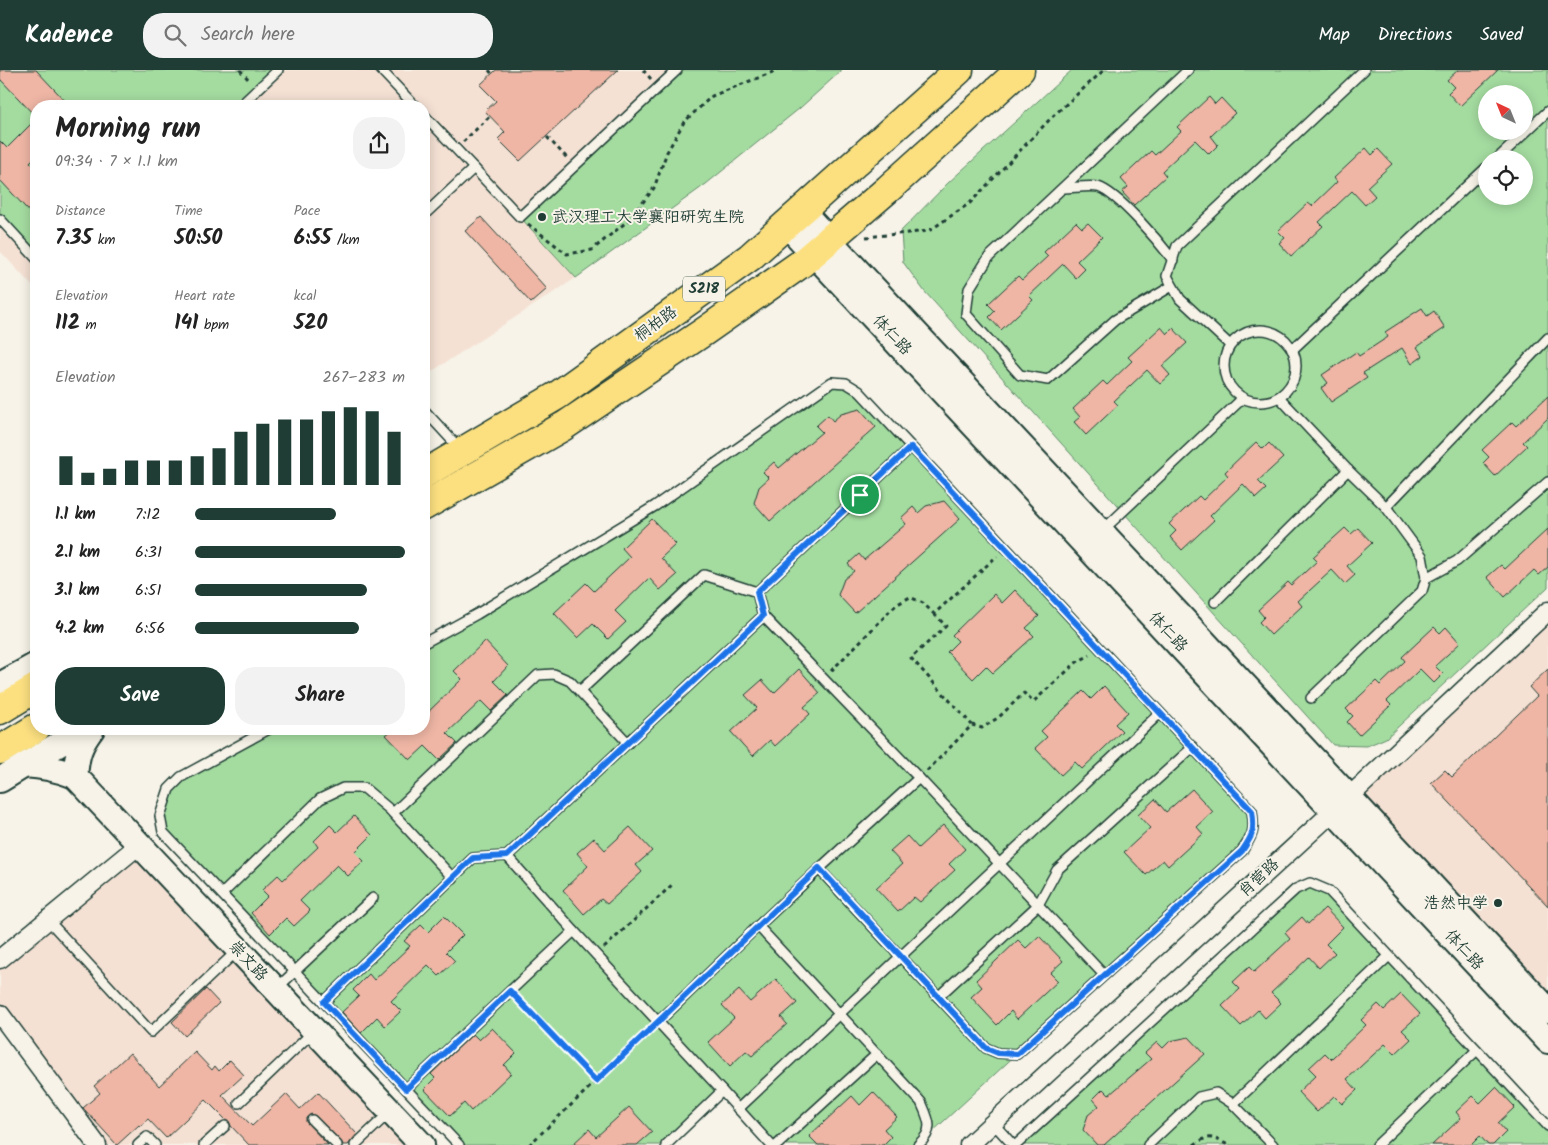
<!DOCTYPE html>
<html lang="en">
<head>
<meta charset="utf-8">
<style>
	:root { --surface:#fff; --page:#f2f2f2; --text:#222; --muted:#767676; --accent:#1f3d34 }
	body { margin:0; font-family:Kalam,"LXGW WenKai TC",sans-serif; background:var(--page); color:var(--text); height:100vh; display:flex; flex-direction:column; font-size:19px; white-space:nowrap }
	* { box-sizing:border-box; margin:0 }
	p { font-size:16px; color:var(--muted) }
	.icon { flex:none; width:28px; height:28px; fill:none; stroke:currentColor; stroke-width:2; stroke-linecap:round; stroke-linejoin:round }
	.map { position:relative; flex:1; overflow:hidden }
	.sheet { position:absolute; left:30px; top:30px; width:400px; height:635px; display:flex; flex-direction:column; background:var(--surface); border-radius:20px; box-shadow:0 2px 12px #0003 }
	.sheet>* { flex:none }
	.needle { width:32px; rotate:317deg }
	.controls { position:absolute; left:1478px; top:15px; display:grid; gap:10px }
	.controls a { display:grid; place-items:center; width:55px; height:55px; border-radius:50%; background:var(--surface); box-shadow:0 2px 12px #0003; font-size:25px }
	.pin { position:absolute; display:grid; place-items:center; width:42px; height:42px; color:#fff; margin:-21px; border:2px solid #fff; border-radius:50%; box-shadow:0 1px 5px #0007 }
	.round { display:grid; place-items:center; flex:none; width:52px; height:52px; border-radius:20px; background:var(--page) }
	.overview { display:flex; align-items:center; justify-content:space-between; height:85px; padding:0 25px }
	h1 { font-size:28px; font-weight:700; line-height:38px }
	.figures { display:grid; grid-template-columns:repeat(3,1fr); gap:8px; height:85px; padding:5px 25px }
	.figures div { display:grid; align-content:center }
	.figures b { font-size:21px; font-weight:700 }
	.figures small { font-size:14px; font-weight:400 }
	.figures p { font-size:14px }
	.chart { height:140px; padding:10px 25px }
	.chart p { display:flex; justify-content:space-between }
	.chart svg { width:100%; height:90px; margin-top:5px; stroke:var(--accent); stroke-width:6 }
	.primary-button { display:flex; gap:10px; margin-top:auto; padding:10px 25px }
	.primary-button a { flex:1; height:58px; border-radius:20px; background:var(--accent); color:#fff; font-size:20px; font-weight:700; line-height:58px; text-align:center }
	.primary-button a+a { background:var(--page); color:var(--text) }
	ul { padding:0 25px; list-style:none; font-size:16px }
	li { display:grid; grid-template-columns:80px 60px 1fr; align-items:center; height:38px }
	li i { height:12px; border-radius:6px; background:var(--accent) }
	header { display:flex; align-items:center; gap:30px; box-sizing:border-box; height:70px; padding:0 25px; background:var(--accent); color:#fff }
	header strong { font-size:24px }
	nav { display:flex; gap:28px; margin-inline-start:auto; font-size:18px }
	.search { width:350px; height:45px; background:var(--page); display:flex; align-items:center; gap:12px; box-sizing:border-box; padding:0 18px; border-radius:20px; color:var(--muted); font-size:19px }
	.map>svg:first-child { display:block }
	.built { fill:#f5e1d4 }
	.green { fill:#a4dca0; stroke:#628c6a; fill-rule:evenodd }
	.building { fill:#efb6a5; stroke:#1f3d34 }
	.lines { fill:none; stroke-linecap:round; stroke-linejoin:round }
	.lane-casing { stroke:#1f3d34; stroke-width:12 }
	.street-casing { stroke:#1f3d34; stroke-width:21 }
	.secondary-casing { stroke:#1f3d34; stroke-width:28 }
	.primary-casing { stroke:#1f3d34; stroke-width:31 }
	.path { stroke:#1f3d34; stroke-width:3; stroke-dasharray:4 4; stroke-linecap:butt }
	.lane { stroke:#f7f3e8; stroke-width:9 }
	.street { stroke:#f7f3e8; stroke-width:18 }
	.secondary { stroke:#f7f3e8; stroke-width:24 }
	.primary { stroke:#fce080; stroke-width:28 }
	.route-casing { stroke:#fff; stroke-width:10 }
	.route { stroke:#1a73e8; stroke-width:6 }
	.poi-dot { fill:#1f3d34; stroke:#f7f3e8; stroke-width:2 }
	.labels { text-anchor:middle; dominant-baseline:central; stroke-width:4; stroke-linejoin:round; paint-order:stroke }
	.shield { fill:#f7f3e8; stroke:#60746a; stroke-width:1 }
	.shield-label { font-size:15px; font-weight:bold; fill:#1f3d34 }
	.poi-label { font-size:16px; fill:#1f3d34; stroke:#f7f3e8; text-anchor:start }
	.street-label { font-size:16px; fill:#1f3d34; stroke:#f7f3e8 }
</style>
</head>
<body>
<header>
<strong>Kadence</strong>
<div class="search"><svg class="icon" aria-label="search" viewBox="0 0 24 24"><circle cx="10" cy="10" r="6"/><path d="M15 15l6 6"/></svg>Search here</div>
<nav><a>Map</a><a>Directions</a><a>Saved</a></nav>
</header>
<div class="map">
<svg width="1548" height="1075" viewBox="0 0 1548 1075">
	<rect width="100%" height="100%" fill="#f7f3e8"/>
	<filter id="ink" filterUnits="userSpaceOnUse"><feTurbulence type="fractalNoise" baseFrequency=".02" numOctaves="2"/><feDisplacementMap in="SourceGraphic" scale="10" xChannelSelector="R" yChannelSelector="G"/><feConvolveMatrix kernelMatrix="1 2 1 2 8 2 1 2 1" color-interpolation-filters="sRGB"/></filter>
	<g filter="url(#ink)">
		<!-- built -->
		<g class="built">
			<path d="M0 0H842L800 38 706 114 576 208 437 298 424 305V36H36V220L0 181Z"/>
			<path d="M1548 541V940L1349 727Z"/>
			<path d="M139 775 422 1075H97L0 944V889Z"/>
		</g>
		<!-- green -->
		<g class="green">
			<path d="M0 0H278L240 36H36V188L0 149Z"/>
			<path d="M677 0H842L800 38 706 114 576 208 520 147Z"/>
			<path d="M1072 0H1548V517L1386 668 1367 676 1333 675 925 222 903 192 901 161 948 113ZM1486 24H1524V61H1486ZM1486 89H1524V126H1486Z"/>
			<path d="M846 313 1252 741V767L918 1075H771L725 1024 670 1075H459L163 762 160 746 169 719 266 659H424V568L655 436 820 320Z"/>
			<path d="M1310 813 1329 821 1548 1056V1075H1016L1296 819Z"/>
		</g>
		<!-- building -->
		<g class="building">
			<path d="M0 0H36L70 36H36V47L0 9Z"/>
			<path d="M496 0H618L520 91 498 69 505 62 485 41 496 31 480 15Z"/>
			<path d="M1458 0H1498L1460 36 1448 23 1454 17 1447 10Z"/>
			<path d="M1209 27 1215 34 1221 28 1235 43 1211 66 1218 75 1209 84 1195 70 1162 101 1166 106 1134 135 1122 122 1128 117 1121 109 1151 81 1155 85 1181 61 1177 57Z"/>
			<path d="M36 49V86L30 92 36 98V149L0 110V71L7 78Z"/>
			<path d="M1366 78 1372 85 1378 79 1392 94 1367 117 1375 126 1365 135 1352 121 1319 152 1323 156 1291 186 1279 173 1285 168 1278 161 1308 133 1312 136 1337 112 1334 108Z"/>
			<path d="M481 147 547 219 531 233 465 161Z"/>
			<path d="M1076 152 1082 158 1088 153 1102 167 1077 191 1085 199 1076 208 1063 194 1029 226 1033 230 1001 260 989 247 995 241 988 234 1018 206 1022 210 1048 186 1044 182Z"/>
			<path d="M1422 238 1427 246 1434 241 1445 258 1417 277 1423 286 1412 294 1402 278 1363 303 1367 308 1331 332 1321 318 1328 313 1322 305 1356 282 1359 286 1388 267 1385 262Z"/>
			<path d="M1161 257 1167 264 1173 258 1187 273 1162 296 1170 305 1160 314 1147 300 1114 331 1118 335 1086 365 1074 352 1080 347 1073 339 1103 311 1107 315 1132 291 1128 287Z"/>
			<path d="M1548 326V348L1523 372 1527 376 1495 406 1483 393 1489 387 1482 380 1512 352 1516 356Z"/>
			<path d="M860 339 876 357 770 451 754 433 759 417 769 408 763 402 774 392 779 398 822 362 816 356 828 345 833 351 841 344Z"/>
			<path d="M1256 372 1263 379 1269 373 1283 388 1258 411 1266 419 1256 428 1243 414 1210 446 1214 450 1182 480 1170 467 1176 461 1169 454 1199 426 1203 430 1228 406 1225 402Z"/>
			<path d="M944 431 960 449 855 543 838 525 844 509 854 501 848 494 859 484 864 490 906 454 901 448 913 437 918 443 926 436Z"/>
			<path d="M652 449 676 474 661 488 677 505 660 520 649 508 615 541 626 552 608 569 593 554 578 568 554 543 586 513 594 521 630 487 622 478Z"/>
			<path d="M1345 458 1351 464 1358 458 1372 473 1347 496 1355 505 1345 514 1332 500 1298 531 1302 536 1271 565 1259 552 1264 547 1258 540 1288 512 1291 515 1317 491 1313 487Z"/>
			<path d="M1548 459V497L1539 505 1534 500 1505 527 1487 507 1501 495 1505 499Z"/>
			<path d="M1015 520 1039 546 1026 558 1034 566 993 603 986 596 973 609 947 582 958 571 952 565 994 524 1002 533Z"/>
			<path d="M1434 557 1440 563 1446 557 1460 573 1435 596 1443 604 1434 613 1420 599 1387 631 1391 635 1359 665 1347 652 1353 646 1346 639 1376 611 1380 615 1405 591 1402 587Z"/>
			<path d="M485 571 508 596 494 611 508 625 491 641 481 631 447 663 457 673 439 690 425 676 410 690 386 665 393 659H424V646L462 609 454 601Z"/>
			<path d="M799 599 820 623 804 637 810 644 775 676 770 670 753 686 731 662 757 638 745 625 762 610 774 623Z"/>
			<path d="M1548 599V836L1431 713 1445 700 1452 707 1537 626 1529 617Z"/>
			<path d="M1104 616 1128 642 1115 654 1122 661 1082 699 1075 692 1061 705 1035 678 1047 667 1041 661 1083 621 1091 629Z"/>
			<path d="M1192 719 1213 742 1197 757 1203 764 1168 796 1163 790 1146 805 1124 782 1150 758 1138 745 1155 729 1166 742Z"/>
			<path d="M354 746 372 765 355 782 364 791 348 806 337 795 300 831 310 841 294 856 286 848 270 864 251 843 268 826 262 820 278 805 283 810 318 777 314 771 330 755 337 762Z"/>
			<path d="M943 755 965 779 949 794 955 800 920 832 914 827 898 842 876 818 902 794 890 781 907 766 918 778Z"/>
			<path d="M630 757 652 781 636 795 642 802 607 834 601 829 584 844 563 820 588 796 577 783 594 768 605 780Z"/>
			<path d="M1325 838 1343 857 1326 874 1335 883 1319 898 1309 887 1271 923 1281 933 1265 948 1258 940 1241 956 1222 936 1240 919 1233 912 1249 897 1254 902 1290 869 1285 863 1302 847 1308 854Z"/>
			<path d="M444 846 463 865 446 882 455 891 439 906 428 895 391 931 401 941 385 956 377 947 361 963 342 942 359 926 353 920 369 904 374 910 410 876 404 871 421 855 428 862Z"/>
			<path d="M1039 866 1063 891 1050 903 1058 911 1017 949 1011 941 997 955 971 927 982 917 976 910 1018 870 1026 878Z"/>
			<path d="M776 909 797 933 781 947 787 954 752 986 746 981 730 996 708 972 734 948 722 935 739 920 750 932Z"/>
			<path d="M206 919 219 933 185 966 172 952Z"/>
			<path d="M1401 924 1420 944 1402 960 1411 969 1395 984 1385 974 1347 1009 1357 1020 1342 1034 1334 1026 1317 1042 1298 1022 1316 1005 1309 998 1325 983 1331 989 1366 955 1361 950 1378 934 1384 940Z"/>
			<path d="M492 958 516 983 504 995 511 1003 471 1041 464 1033 450 1046 424 1019 435 1008 431 1004 473 964 479 970Z"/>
			<path d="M1189 967 1205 984 1104 1075H1097L1083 1060 1088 1045 1099 1036 1093 1029 1103 1019 1109 1025 1151 989 1145 983 1157 972 1163 978 1170 971Z"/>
			<path d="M195 982 212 1000 215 996 219 1001 230 990 244 1005 222 1025 252 1056 286 1024 300 1039 318 1022 357 1064 348 1075H343L341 1071 316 1046 311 1044 306 1048V1052L328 1075H249L231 1056 229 1051 226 1050 206 1030 166 1068 148 1049 140 1056 139 1055 117 1075 83 1038 100 1023 94 1016 130 983 159 1016Z"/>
			<path d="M1496 1017 1515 1037 1498 1053 1506 1062 1493 1075H1488L1480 1066 1471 1075H1432L1461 1048 1456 1042 1473 1026 1480 1033Z"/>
			<path d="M873 1022 897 1047 884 1059 891 1067 883 1075H818L809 1066 852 1026 860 1035Z"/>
			<path d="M629 1037 652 1062 637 1075H572L589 1059 596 1067Z"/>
		</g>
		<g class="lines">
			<defs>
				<g id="lane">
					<path d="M381 0 415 36"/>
					<path d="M240 36 278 0"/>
					<path d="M424 45 520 147 677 0"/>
					<path d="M1497 89 1548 41"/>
					<path d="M1063 118C1073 118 1089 115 1098 117 1118 123 1159 172 1173 190"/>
					<path d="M424 145 474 98"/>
					<path d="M0 149 36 188"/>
					<path d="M1172 216 1115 250 1048 310 1020 305 966 244 969 219 989 187 1188 0"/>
					<circle cx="1260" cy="296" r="36"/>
					<path d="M1230 275 1180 229 1167 206 1177 176 1364 0"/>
					<path d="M1292 280 1486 98"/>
					<path d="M1279 327 1348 400 1386 437 1548 268"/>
					<path d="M424 340 460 379"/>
					<path d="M1101 462 1243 328"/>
					<path d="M1426 508 1457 491 1548 412"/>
					<path d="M1215 532 1348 400"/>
					<path d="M763 546 919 708 819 799"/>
					<path d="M424 573 477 544 655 436 832 312 846 313 859 321 1252 741C1255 761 1253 765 1242 781L1017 984 998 983 986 978 819 799 758 856 921 1032C929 1050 935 1060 918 1075"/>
					<path d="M580 621 704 505 757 522"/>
					<path d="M1311 628 1422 521 1426 508 1422 486 1386 437"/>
					<path d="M269 659 181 707 169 719 160 746 163 762 459 1075"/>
					<path d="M919 708 1104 905"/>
					<path d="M393 743 538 605 554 604 570 611 628 673"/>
					<path d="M507 786 574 861"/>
					<path d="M222 824 320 729 343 718H364L389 739 453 808"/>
					<path d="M48 850 151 962 238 880"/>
					<path d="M276 919 373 828"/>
					<path d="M938 927 1038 835 1057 800 1193 677"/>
					<path d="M324 932 473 788 507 786 763 546 757 522 911 377"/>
					<path d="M658 952 758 856"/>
					<path d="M406 1019 574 861 722 1021"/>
					<path d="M239 1033 314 961"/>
					<path d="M1233 1034 1389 886"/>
					<path d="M738 1039 1160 643"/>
					<path d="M312 1050 337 1075"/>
					<path d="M993 1053 1013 1075"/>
					<path d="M138 1075 147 1067 155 1075"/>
					<path d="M204 1075 225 1056"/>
					<path d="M355 1075 390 1042"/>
					<path d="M666 1075 722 1021 771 1075"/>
					<path d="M777 1075 877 984"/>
					<path d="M1016 1075 1296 819 1310 813 1329 821 1548 1056"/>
					<path d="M1148 1075 1199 1027 1216 1023 1233 1034 1273 1075"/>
					<path d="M1377 1075 1477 980"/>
				</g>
				<g id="street">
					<path d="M0 889 139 775"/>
					<path d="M0 944 97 1075"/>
					<path d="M969 1075 1349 727 1548 541"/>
				</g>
				<g id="secondary">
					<path d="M801 140 1548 940"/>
					<path d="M786 154 1548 971"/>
					<path d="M0 615 36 595"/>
					<path d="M24 695C43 696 58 699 75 706 77 685 79 676 92 659"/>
					<path d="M75 706 422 1075"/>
					<path d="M0 710 84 659"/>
				</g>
				<g id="primary">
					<path d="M424 404 558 325 750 187 959 0"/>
					<path d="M424 436 564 356 705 261 802 193 888 119 1020 0"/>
					<path d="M0 640 36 618"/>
					<path d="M0 680 36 658"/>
				</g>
			</defs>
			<!-- lane casing -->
			<use href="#lane" class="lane-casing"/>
			<!-- street casing -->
			<use href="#street" class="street-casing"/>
			<!-- secondary casing -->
			<use href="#secondary" class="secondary-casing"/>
			<!-- primary casing -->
			<use href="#primary" class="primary-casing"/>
			<!-- path -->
			<g class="path">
				<path d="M240 0 250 11"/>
				<path d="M489 0 492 4"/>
				<path d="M643 0 651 9"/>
				<path d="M547 67 567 88"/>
				<path d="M463 72 490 46"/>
				<path d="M528 154 567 184 592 180 630 149 654 118 667 82 684 52 712 26 778 0"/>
				<path d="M866 167 929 161 970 133 1052 47 1104 0"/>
				<path d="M934 544 946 556 911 588 972 655"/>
				<path d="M831 601 896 535 910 527 923 533 934 544 997 486"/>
				<path d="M927 701 972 655 982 658 999 647 1024 623 1033 632 1077 592 1090 585"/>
				<path d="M604 878 673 814"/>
				<path d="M518 928 596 1011"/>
				<path d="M529 1075 650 960"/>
				<path d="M1194 1075C1209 1064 1213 1067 1228 1075"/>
			</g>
			<!-- lane -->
			<use href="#lane" class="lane"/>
			<!-- street -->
			<use href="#street" class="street"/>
			<!-- secondary -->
			<use href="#secondary" class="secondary"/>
			<!-- primary -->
			<use href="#primary" class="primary"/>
		</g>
	</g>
	<g class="lines" filter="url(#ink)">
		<defs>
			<path id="route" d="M911 377 1252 741C1255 761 1253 765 1242 781L1017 984 998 983 986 978 819 798 596 1011 510 921 406 1019 324 932 473 788 507 786 763 546 757 522Z"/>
		</defs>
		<!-- route casing -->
		<use href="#route" class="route-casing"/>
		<!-- route -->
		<use href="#route" class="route"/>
	</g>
	<!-- markers -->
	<g class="poi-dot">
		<circle cx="542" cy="147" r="5"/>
		<circle cx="1498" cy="833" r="5"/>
	</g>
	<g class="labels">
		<!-- shield labels -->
		<rect class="shield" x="683" y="206.5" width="42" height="25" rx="4"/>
		<g class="shield-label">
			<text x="704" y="219">S218</text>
		</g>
		<!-- poi labels -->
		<g class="poi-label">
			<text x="552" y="147">武汉理工大学襄阳研究生院</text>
			<text x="1488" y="833" text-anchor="end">浩然中学</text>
		</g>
		<!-- street labels -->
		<g class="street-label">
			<text transform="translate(656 254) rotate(-36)">桐柏路</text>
			<text transform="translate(892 265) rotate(47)">体仁路</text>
			<text transform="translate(1168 562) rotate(47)">体仁路</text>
			<text transform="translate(1259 808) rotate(-43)">肖营路</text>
			<text transform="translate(1464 880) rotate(47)">体仁路</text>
			<text transform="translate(248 891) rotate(47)">崇文路</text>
		</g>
	</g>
</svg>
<div class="controls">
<a><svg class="needle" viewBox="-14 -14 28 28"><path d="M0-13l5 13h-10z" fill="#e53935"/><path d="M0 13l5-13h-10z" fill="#767676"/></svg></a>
<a><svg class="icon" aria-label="locate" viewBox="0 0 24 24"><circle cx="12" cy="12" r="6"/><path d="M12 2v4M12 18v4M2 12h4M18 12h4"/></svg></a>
</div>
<div class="pin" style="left:860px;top:425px;background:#1e9e55"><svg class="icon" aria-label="arrive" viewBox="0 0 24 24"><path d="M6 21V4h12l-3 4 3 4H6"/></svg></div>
<section class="sheet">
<div class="overview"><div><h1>Morning run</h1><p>09:34 · 7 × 1.1 km</p></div><a class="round"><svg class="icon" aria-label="share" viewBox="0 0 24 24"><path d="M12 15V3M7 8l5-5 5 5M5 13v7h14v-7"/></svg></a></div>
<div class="figures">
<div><p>Distance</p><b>7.35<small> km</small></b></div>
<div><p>Time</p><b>50:50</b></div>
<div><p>Pace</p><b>6:55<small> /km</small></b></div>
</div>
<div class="figures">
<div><p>Elevation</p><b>112<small> m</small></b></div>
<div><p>Heart rate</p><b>141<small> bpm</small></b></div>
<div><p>kcal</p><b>520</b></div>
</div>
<div class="chart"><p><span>Elevation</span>267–283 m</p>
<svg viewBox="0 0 160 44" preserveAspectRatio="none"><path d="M5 44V30M15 44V38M25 44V36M35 44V32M45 44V32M55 44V32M65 44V30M75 44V26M85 44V18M95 44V14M105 44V12M115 44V12M125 44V8M135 44V6M145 44V8M155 44V18"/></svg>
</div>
<ul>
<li><b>1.1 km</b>7:12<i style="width:67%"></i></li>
<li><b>2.1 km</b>6:31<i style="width:100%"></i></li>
<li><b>3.1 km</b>6:51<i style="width:82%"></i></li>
<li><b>4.2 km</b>6:56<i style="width:78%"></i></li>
</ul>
<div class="primary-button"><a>Save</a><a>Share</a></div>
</section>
</div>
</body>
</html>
